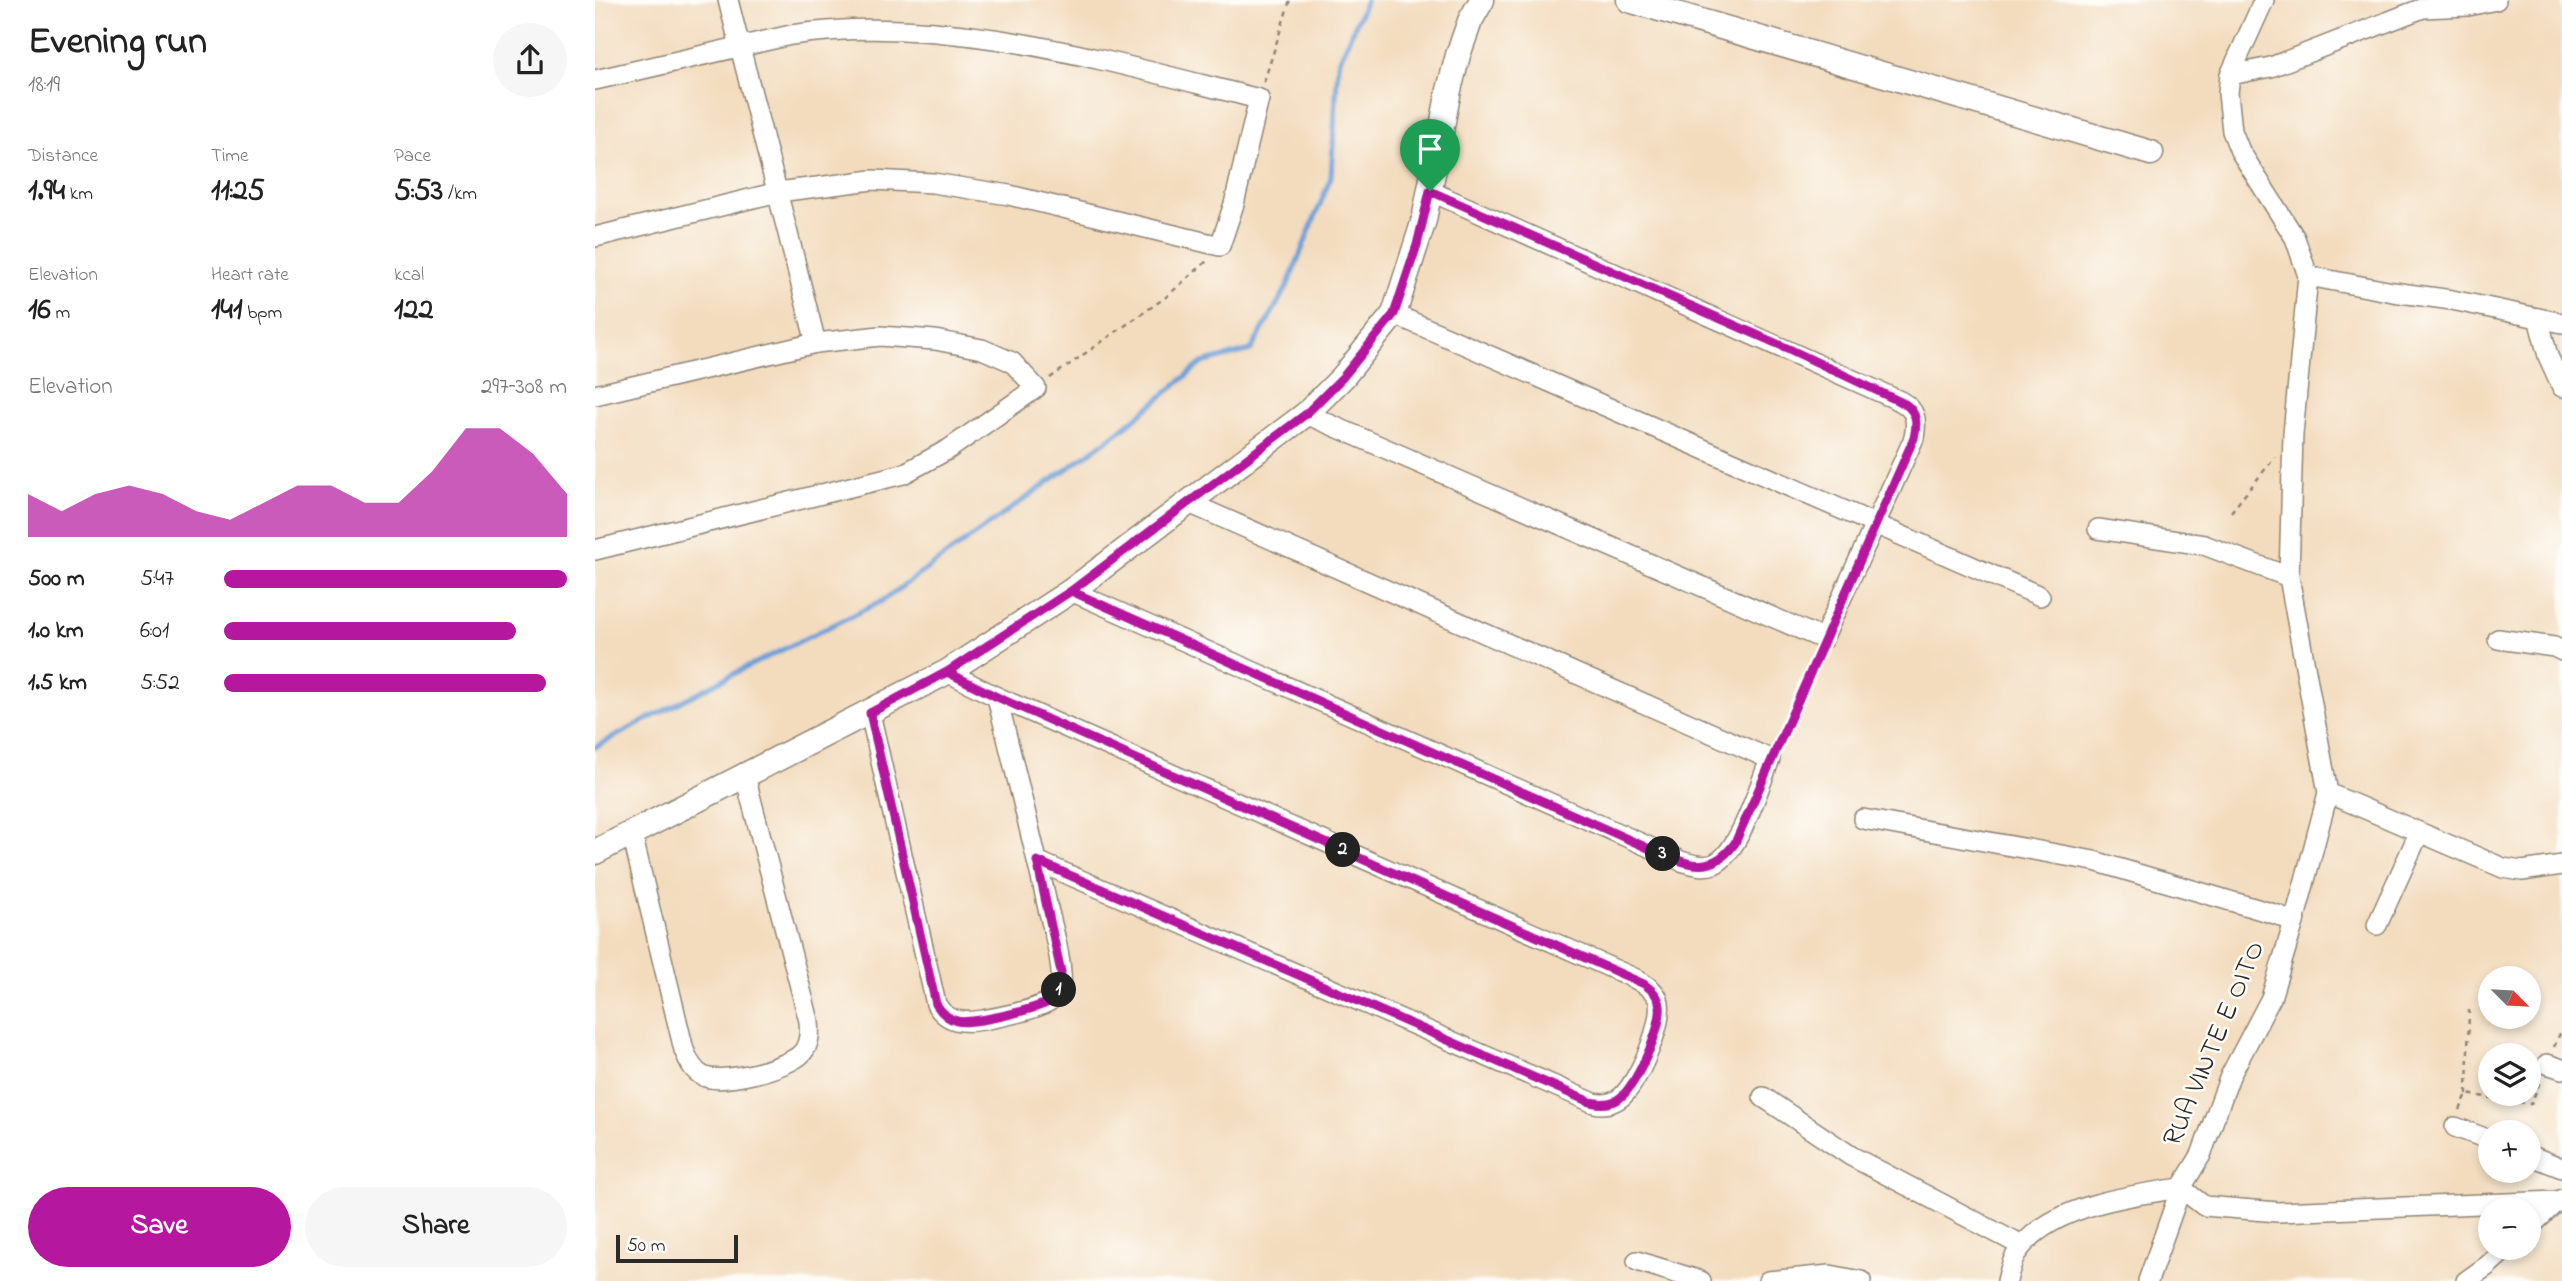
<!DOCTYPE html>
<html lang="en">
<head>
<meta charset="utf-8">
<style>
	:root { --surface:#fff; --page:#f6f6f6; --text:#222; --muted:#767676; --accent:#b5179e }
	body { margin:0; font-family:"Indie Flower",sans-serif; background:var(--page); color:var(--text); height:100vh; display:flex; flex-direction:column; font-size:26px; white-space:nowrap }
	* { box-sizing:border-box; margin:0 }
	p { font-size:23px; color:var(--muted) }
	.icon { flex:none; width:38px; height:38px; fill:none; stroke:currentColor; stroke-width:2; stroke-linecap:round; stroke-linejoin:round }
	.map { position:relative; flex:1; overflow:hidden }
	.side { display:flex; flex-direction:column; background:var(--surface); width:595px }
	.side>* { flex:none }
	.needle { width:46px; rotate:114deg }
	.buttons { position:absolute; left:1883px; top:966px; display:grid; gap:14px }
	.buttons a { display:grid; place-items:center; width:63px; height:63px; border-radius:50%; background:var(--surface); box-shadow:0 4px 10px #0003; font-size:35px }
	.scale { position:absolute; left:21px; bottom:18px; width:122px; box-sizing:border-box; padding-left:7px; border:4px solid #2b2b2b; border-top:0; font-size:19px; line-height:24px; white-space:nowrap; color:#2b2b2b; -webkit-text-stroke:5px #fdfcf7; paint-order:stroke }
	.pin { position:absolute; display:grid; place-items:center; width:60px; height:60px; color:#fff; margin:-72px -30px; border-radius:50% 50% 50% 0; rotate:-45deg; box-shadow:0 0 7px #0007 }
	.pin .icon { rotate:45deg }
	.km { position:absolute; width:35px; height:35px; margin:-18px; border-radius:50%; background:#222; color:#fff; font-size:19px; line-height:35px; text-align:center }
	.round { display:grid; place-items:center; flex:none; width:74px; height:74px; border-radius:37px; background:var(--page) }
	.overview { display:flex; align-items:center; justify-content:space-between; height:119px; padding:0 28px }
	h1 { font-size:38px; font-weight:700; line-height:52px }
	.metrics { display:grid; grid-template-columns:repeat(3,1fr); gap:10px; height:119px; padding:7px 28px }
	.metrics div { display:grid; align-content:center }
	.metrics b { font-size:30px; font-weight:700 }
	.metrics small { font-size:19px; font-weight:400 }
	.metrics p { font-size:19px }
	.chart { height:196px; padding:14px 28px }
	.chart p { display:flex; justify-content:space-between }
	.chart svg { width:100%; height:126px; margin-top:7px; fill:var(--accent); opacity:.7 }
	.button { display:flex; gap:14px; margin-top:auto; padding:14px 28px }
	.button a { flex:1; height:80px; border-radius:42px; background:var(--accent); color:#fff; font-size:28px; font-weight:700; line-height:80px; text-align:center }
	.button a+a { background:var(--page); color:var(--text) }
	ul { padding:0 28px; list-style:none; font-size:23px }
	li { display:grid; grid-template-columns:112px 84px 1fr; align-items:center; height:52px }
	li i { height:18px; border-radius:9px; background:var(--accent) }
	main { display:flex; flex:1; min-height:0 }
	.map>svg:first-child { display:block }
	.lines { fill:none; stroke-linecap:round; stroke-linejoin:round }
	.stream { stroke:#6d9fd7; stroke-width:5 }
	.minor-casing { stroke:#8f8474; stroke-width:22 }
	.tertiary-casing { stroke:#8f8474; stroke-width:27 }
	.path { stroke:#8f8474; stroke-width:2.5; stroke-dasharray:5 5; stroke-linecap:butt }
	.minor { stroke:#fff; stroke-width:19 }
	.tertiary { stroke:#fff; stroke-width:24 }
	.route-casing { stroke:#fff; stroke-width:14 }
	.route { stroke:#b5179e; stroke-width:9 }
	.labels { text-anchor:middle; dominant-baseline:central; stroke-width:5; stroke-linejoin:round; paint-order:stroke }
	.street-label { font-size:28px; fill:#2b2b2b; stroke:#fdfcf7 }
</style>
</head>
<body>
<main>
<section class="side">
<div class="overview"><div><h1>Evening run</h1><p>18:19</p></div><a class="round"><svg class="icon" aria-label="share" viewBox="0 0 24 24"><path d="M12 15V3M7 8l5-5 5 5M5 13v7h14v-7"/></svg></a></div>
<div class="metrics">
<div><p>Distance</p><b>1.94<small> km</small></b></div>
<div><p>Time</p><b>11:25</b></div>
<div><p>Pace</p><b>5:53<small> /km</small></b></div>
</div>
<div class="metrics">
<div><p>Elevation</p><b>16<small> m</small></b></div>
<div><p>Heart rate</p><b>141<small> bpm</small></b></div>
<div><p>kcal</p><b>122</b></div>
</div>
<div class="chart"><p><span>Elevation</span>297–308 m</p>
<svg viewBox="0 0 160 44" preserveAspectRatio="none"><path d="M0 44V29L10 35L20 29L30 26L40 29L50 35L60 38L70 32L80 26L90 26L100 32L110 32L120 21L130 6L140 6L150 15L160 29V44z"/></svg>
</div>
<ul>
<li><b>500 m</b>5:47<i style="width:100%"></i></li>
<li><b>1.0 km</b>6:01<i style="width:85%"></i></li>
<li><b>1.5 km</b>5:52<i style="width:94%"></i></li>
</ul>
<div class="button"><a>Save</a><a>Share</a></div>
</section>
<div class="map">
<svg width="1967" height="1281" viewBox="0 0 1967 1281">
	<rect width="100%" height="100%" fill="#fdfcf7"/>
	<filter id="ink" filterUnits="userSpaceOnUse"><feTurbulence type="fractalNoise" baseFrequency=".0143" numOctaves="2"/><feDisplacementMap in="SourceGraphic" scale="14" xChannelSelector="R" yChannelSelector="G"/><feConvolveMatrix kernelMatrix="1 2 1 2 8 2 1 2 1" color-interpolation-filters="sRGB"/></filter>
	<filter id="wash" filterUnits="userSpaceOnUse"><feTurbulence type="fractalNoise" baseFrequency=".00686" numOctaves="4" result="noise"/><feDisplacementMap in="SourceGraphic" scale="28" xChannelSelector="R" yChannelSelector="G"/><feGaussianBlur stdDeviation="1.57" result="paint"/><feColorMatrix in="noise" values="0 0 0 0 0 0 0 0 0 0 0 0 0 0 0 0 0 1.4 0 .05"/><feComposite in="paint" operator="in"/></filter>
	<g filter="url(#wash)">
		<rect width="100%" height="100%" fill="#f3dcbe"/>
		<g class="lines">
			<!-- stream -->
			<path class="stream" d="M0 747 148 669 287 601 525 431 607 363 656 350 692 287 736 177 743 64 771 0"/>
		</g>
	</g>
	<g filter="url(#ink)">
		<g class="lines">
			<defs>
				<g id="minor">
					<path d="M133 0 221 343"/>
					<path d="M1635 75 1676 67 1828 8 1873 6 1901 0"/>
					<path d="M0 80 196 35C351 12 514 62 664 99L639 204 625 246 414 195 338 183 277 180 183 192 0 237"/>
					<path d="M1713 276 1798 292 1857 300 1943 318 1953 356 1967 387"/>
					<path d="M799 314 1445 596"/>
					<path d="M1943 318 1967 323"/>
					<path d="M0 395 221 343 285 336 340 340 387 349 417 362 441 388 354 449 308 474 0 550"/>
					<path d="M711 414 1228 639 1319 438C1322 421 1322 410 1305 401L835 191"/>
					<path d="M1503 529 1609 545 1694 577"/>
					<path d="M476 591 1086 861C1096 864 1108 868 1119 864 1144 854 1165 784 1175 759L594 503"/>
					<path d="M1903 639 1959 647 1967 651"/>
					<path d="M352 672 402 697 1039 978C1049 984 1059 989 1063 999 1071 1019 1042 1086 1025 1098 1017 1104 1008 1105 999 1103L442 861"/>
					<path d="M275 713 341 1004C352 1023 369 1023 388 1020 404 1017 455 1008 462 994 466 988 467 980 466 973 465 948 455 920 450 895 435 829 418 763 402 697"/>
					<path d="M1733 793 1908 868 1927 871 1967 865"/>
					<path d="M1268 819 1499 861 1683 915 1699 922"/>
					<path d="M37 834 89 1050C94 1061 97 1070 108 1076 126 1085 194 1068 207 1053 215 1044 215 1032 214 1021L150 776"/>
					<path d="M1782 925 1824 833"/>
					<path d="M1952 1064 1967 1069"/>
					<path d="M1168 1097 1256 1156 1427 1246"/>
					<path d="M1860 1127 1895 1140"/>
					<path d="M1934 1155 1967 1168"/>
					<path d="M1934 1228 1962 1201"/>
					<path d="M1042 1261 1106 1281"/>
					<path d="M1173 1281 1235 1275 1266 1281"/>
					<path d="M1412 1281C1415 1269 1418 1256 1427 1246 1461 1205 1536 1195 1586 1188L1609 1206 1683 1212 1962 1201 1967 1199"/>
					<path d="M1553 1281 1586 1188 1606 1155 1635 1076 1676 998 1699 922 1733 793 1694 577 1698 434 1713 276 1700 238 1645 151 1637 131 1633 93 1635 75 1669 0"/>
					<path d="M1871 1281 1892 1266 1912 1248"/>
				</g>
				<g id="tertiary">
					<path d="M1034 0 1556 153"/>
					<path d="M0 852 352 672 476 591 711 414 748 377 799 314 829 220 854 90 863 55 875 21 887 0"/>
				</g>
			</defs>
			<!-- minor casing -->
			<use href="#minor" class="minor-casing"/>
			<!-- tertiary casing -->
			<use href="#tertiary" class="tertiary-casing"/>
			<!-- path -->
			<g class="path">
				<path d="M669 82 695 0"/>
				<path d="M455 378 571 297 612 261"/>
				<path d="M1636 512 1680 457"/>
				<path d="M1182 745 1221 655"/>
				<path d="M1959 1047 1967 1029"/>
				<path d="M1872 1094 1874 1010"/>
				<path d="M1865 1110 1872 1094 1936 1104 1946 1079"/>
			</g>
			<!-- minor -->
			<use href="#minor" class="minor"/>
			<!-- tertiary -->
			<use href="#tertiary" class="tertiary"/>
		</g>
	</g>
	<g class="lines" filter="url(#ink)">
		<defs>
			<path id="route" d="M835 191 822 245 799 314 748 377 711 414 476 591 352 672 275 713 341 1004C346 1012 353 1019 362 1021 376 1025 450 1008 460 998 466 991 466 980 466 972L442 861 995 1102C1004 1104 1013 1105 1022 1100 1040 1090 1068 1026 1065 1006 1064 996 1057 990 1049 984L402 697 352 672 476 591 1055 849C1089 862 1114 879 1140 843L1319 438C1322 424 1323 413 1310 404L1194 349 835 191"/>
		</defs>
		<!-- route casing -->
		<use href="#route" class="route-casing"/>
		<!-- route -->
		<use href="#route" class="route"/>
	</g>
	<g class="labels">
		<!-- street labels -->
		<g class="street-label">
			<text transform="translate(1620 1044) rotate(-67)">RUA VINTE E OITO</text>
		</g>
	</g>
</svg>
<div class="buttons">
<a><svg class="needle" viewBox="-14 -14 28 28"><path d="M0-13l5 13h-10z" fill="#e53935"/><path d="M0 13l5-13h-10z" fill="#767676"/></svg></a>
<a><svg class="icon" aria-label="layers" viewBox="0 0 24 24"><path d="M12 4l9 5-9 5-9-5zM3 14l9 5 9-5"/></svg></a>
<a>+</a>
<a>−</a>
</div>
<div class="scale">50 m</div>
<div class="pin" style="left:835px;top:191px;background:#1e9e55"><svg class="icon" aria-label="arrive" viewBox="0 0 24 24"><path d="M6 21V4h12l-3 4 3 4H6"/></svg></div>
<b class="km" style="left:464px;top:990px">1</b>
<b class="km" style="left:748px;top:850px">2</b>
<b class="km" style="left:1068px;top:854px">3</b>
</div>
</main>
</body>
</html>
